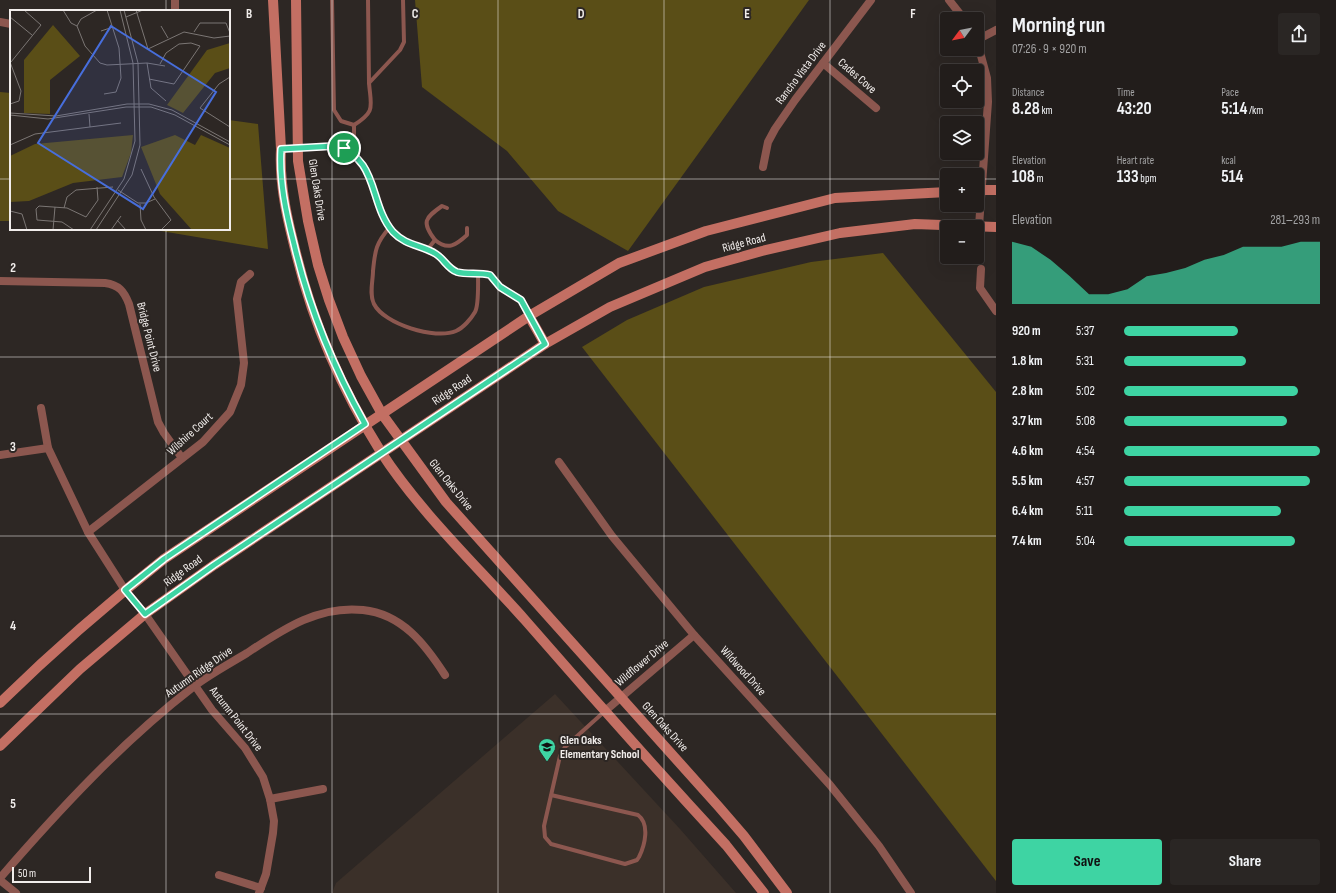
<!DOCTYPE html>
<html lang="en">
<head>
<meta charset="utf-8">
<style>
	:root { --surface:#221d1b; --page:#2a2624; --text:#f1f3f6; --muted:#a2a2a3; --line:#3f3b3a; --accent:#3ed4a3 }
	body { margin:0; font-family:"Sofia Sans Condensed",sans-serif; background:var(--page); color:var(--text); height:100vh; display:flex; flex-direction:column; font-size:15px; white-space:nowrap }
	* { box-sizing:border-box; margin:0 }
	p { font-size:13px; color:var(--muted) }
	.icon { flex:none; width:22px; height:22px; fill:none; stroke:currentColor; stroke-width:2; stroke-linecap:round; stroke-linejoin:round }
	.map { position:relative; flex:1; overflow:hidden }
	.sheet { display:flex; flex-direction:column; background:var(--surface); width:340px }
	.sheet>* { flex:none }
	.needle { width:26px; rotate:238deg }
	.buttons { position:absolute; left:940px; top:12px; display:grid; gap:8px }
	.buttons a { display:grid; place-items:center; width:44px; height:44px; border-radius:4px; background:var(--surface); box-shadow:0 4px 16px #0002,0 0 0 1px var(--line); font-size:20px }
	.scale { position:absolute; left:12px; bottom:10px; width:79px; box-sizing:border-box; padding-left:4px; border:2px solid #f1edeb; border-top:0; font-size:11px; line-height:14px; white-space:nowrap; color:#f1edeb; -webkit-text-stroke:3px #2d2724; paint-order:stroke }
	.pin { position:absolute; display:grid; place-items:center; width:34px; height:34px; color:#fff; margin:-17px; border:2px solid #fff; border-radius:50%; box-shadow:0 1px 4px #0007 }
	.round { display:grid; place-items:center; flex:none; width:42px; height:42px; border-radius:4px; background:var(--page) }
	.headline { display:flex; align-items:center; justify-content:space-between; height:68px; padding:0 16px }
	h1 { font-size:22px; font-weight:700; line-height:30px }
	.metrics { display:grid; grid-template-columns:repeat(3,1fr); gap:6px; height:68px; padding:4px 16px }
	.metrics div { display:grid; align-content:center }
	.metrics b { font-size:17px; font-weight:700 }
	.metrics small { font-size:11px; font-weight:400 }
	.metrics p { font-size:11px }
	.chart { height:112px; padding:8px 16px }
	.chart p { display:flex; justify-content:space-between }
	.chart svg { width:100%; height:72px; margin-top:4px; fill:var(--accent); opacity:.7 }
	.action { display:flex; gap:8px; margin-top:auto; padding:8px 16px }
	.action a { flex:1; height:46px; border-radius:4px; background:var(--accent); color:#111; font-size:16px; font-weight:700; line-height:46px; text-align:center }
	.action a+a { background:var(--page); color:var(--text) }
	ul { padding:0 16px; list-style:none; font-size:13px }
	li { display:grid; grid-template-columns:64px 48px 1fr; align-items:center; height:30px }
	li i { height:10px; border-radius:5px; background:var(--accent) }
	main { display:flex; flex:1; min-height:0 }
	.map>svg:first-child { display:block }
	.built { fill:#3b3029 }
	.green { fill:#5a4e17 }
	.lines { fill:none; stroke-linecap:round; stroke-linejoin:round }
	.lane { stroke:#8c574f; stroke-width:4 }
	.street { stroke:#8c574f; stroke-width:8 }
	.secondary { stroke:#c36f63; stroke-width:10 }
	.route-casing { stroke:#fff; stroke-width:8 }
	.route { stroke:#3ed4a3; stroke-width:5 }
	.grid { fill:none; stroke:#f1edeb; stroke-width:1; stroke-opacity:0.55 }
	.labels { text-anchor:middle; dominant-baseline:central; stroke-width:4; stroke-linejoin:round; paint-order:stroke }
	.street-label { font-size:12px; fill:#f1edeb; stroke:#2d2724 }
	.poi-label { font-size:12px; font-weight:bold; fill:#f1edeb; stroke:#2d2724; text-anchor:start }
	.inset-road { fill:none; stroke:#7b7674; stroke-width:1 }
	.view { fill:#476edc; fill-opacity:0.15; stroke:#476edc; stroke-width:2 }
	.inset-edge { fill:none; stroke:#f1edeb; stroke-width:2 }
	.grid-label { font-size:13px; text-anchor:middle; font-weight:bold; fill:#f1edeb; stroke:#2d2724; stroke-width:4; stroke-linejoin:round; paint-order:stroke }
</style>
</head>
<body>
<main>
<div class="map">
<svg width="996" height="893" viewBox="0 0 996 893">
	<rect width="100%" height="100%" fill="#2d2724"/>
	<!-- built -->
	<path class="built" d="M555 694 680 829 736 893H332L336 883Z"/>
	<!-- green -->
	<g class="green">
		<path d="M415 0H809L628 251 558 211 507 151 422 87Z"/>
		<path d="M0 92 11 93V221H0Z"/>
		<path d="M229 120 258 124 268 249 149 229H229Z"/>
		<path d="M883 253 996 392V881L582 347 627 320 704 287 811 262Z"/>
	</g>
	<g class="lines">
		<!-- lane -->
		<g class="lane">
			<path d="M332 0 334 110 341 121 354 125"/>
			<path d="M368 0 369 83"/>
			<path d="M354 125C376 111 371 107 369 83L400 50 404 42 403 0"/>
			<path d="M298 147 334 145 353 153 365 168 387 222 393 232 408 244 436 254 455 272 490 275C493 279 496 284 500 288 514 299 522 296 528 316"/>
			<path d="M344 148 354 135V125"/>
			<path d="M390 227C376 243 375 250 373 271 373 281 369 294 374 304 384 324 435 340 456 331 463 328 471 319 475 312 479 305 478 282 478 273"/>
			<path d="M435 240C421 222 425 218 442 206L447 208"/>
			<path d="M427 250 435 240C448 251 456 245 467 235V228"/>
			<path d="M551 795 638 815C650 824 645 845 639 857L637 860 625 864 551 844 545 837 544 826 560 756 565 747 605 711"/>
		</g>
		<!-- street -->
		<g class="street">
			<path d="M949 0 964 19"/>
			<path d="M175 11V0"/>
			<path d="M0 22 11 24"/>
			<path d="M977 40 996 30"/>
			<path d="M977 41 987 78 988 102 979 226"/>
			<path d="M823 63 876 108"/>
			<path d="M763 167 768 142 775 129 795 100 871 0"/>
			<path d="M981 269 980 288 996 311"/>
			<path d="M0 281 105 283C119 285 124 291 129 304L158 422 164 433 182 458"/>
			<path d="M41 408 48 448 88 532 125 590 145 614 212 710 245 748 263 777 270 799 274 821 273 833 266 874 259 893"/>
			<path d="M0 455 48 448"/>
			<path d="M559 462 612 536 694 635 830 785 879 846 911 893"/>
			<path d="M88 532 203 442 230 412 241 385 244 363 237 299 241 282 250 274"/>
			<path d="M605 711 694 635"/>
			<path d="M270 799 323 789"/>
			<path d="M219 875 261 888"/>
			<path d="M0 878C59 810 122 742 193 687 210 674 229 664 247 653 282 630 318 605 363 610 402 614 425 644 445 675"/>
			<path d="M0 880 16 893"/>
		</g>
		<!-- secondary -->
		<g class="secondary">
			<path d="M273 0 281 149C279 186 288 222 297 257 314 326 344 393 381 452 419 511 478 567 525 620 591 696 658 771 726 845L764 893"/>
			<path d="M296 0 298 161 308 221 318 265 329 300 343 337 361 376 382 414 446 502 719 807 744 836 787 893"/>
			<path d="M977 190H996"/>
			<path d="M529 316 545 344"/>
			<path d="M0 703C52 652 107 604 164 559L529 316 619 263 706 231 835 198 947 192"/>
			<path d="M0 746 80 669 145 614 214 565 545 344 610 307 705 267 762 251 840 233 915 224 996 227"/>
		</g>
	</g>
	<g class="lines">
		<defs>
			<path id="route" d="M334 146C380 158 368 203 393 232 406 246 422 245 436 254 444 259 448 269 457 272 467 275 479 272 490 275L500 287 521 300 545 344 214 565 145 614 125 590 164 559 365 424C333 367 309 308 294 244 286 213 279 181 281 149Z"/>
		</defs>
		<!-- route casing -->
		<use href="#route" class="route-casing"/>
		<!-- route -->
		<use href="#route" class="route"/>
	</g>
	<!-- grid -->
	<path class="grid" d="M166 0V11M332 0V893M498 0V893M664 0V893M830 0V893M0 179H11M229 179H947M977 179H996M166 229V893M0 357H996M0 536H996M0 714H996"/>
	<!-- icons -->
	<defs>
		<symbol id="school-pin" viewBox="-11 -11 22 30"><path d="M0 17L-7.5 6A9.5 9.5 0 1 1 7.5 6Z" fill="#3ed4a3" stroke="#2d2724"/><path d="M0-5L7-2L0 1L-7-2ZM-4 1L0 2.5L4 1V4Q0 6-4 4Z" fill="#111"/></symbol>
	</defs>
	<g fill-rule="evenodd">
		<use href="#school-pin" x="537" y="737" width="20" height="27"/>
	</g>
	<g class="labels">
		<!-- street labels -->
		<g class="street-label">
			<text transform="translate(801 73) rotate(-53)">Rancho Vista Drive</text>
			<text transform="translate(857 76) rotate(41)">Cades Cove</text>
			<text transform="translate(317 190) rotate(81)">Glen Oaks Drive</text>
			<text transform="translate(744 243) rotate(-15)">Ridge Road</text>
			<text transform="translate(149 337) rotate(76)">Bridge Point Drive</text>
			<text transform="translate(452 390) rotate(-34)">Ridge Road</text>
			<text transform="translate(190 434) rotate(-42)">Wilshire Court</text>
			<text transform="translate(451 485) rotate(51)">Glen Oaks Drive</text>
			<text transform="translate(183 571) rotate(-36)">Ridge Road</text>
			<text transform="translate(642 663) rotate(-40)">Wildflower Drive</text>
			<text transform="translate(743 671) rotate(48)">Wildwood Drive</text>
			<text transform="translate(199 672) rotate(-35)">Autumn Ridge Drive</text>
			<text transform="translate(236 719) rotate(52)">Autumn Point Drive</text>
			<text transform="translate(665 727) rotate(48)">Glen Oaks Drive</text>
		</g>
		<!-- poi labels -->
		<g class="poi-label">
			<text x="560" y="740">Glen Oaks<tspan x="560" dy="14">Elementary School</tspan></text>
		</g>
	</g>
	<!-- overview -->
	<g transform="translate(10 10)">
		<rect width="220" height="220" fill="#2d2724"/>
		<path d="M43 15 70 46 40 70V104L14 103V50ZM220 33V58L205 63 173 103 157 95 197 40ZM123 125 121 143 112 167 63 173 19 191 0 192V146L25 134ZM165 125 185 135 191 125 220 138V220H182L150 184 131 137Z" fill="#5a4e17"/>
		<path class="inset-road" d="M53 0 61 13 67 16M126 0 138 39 174 22 204 28 220 26M0 7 22 25M116 7 133 0M67 16 75 36 90 53 97 55 137 53 155 56M67 16 71 9 87 0M151 16 158 28M91 21 103 17M184 22 190 13H216L220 23M0 52 11 81 9 91 0 94M1 52 31 15 14 0M137 53 141 78 156 91M220 67 209 74 190 98 220 117M139 69 164 74 190 36 181 33 169 34 156 43 150 54M94 84 106 82 111 68 109 38 97 0M0 103 46 106 117 94H139L162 100 220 132M79 104 80 117M0 105 38 109 116 97H141L165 105 220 135M0 135 25 124 111 113M131 159 144 187 161 210 151 220M108 180 128 193H136L145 189M130 194 131 210 136 220M54 198 57 187 66 180 103 177M0 201 12 204 17 220M107 210 116 220M43 220 45 197M64 220 52 212 27 210 26 199 29 196 57 198 76 207 88 190 87 177M80 220 114 169 125 131 123 53 110 0M86 220 122 165 130 135 128 53 114 0M101 220 111 206"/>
		<path class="view" d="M101 16 206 82 133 199 28 133Z"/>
		<rect width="220" height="220" class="inset-edge"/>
	</g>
	<g class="grid-label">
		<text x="249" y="18">B</text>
		<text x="415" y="18">C</text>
		<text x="581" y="18">D</text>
		<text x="747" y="18">E</text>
		<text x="913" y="18">F</text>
		<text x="13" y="272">2</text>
		<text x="13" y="451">3</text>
		<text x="13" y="630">4</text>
		<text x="13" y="808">5</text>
	</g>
</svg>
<div class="buttons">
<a><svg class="needle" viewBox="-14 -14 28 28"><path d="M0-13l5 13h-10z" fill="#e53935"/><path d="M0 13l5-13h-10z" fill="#a2a2a3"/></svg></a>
<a><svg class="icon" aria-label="locate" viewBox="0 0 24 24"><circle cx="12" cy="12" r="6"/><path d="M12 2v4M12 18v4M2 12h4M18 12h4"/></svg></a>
<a><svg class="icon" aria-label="layers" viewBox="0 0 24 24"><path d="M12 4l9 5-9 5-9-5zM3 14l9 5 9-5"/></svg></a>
<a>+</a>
<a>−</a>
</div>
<div class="scale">50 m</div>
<div class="pin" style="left:344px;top:148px;background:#1e9e55"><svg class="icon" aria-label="arrive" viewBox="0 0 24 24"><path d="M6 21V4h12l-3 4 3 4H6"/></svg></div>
</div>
<section class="sheet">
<div class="headline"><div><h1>Morning run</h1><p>07:26 · 9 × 920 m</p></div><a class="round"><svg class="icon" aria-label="share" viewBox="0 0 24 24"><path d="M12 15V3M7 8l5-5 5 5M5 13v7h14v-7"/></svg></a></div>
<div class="metrics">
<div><p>Distance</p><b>8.28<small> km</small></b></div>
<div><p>Time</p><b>43:20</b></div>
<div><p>Pace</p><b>5:14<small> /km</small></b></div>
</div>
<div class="metrics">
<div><p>Elevation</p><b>108<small> m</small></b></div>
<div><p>Heart rate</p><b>133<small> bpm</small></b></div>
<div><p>kcal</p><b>514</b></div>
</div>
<div class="chart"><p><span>Elevation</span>281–293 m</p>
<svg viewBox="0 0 160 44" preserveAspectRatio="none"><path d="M0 44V6L10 9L20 17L30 27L40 38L50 38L60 35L70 27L80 25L90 22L100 17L110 14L120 9L130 9L140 9L150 6L160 6V44z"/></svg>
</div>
<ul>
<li><b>920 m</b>5:37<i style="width:58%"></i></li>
<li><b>1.8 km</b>5:31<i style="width:62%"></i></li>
<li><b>2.8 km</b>5:02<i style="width:89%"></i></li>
<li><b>3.7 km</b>5:08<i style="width:83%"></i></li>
<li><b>4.6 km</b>4:54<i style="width:100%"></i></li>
<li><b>5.5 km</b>4:57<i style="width:95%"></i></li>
<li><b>6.4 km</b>5:11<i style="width:80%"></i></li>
<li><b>7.4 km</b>5:04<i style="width:87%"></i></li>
</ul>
<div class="action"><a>Save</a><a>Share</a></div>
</section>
</main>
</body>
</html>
